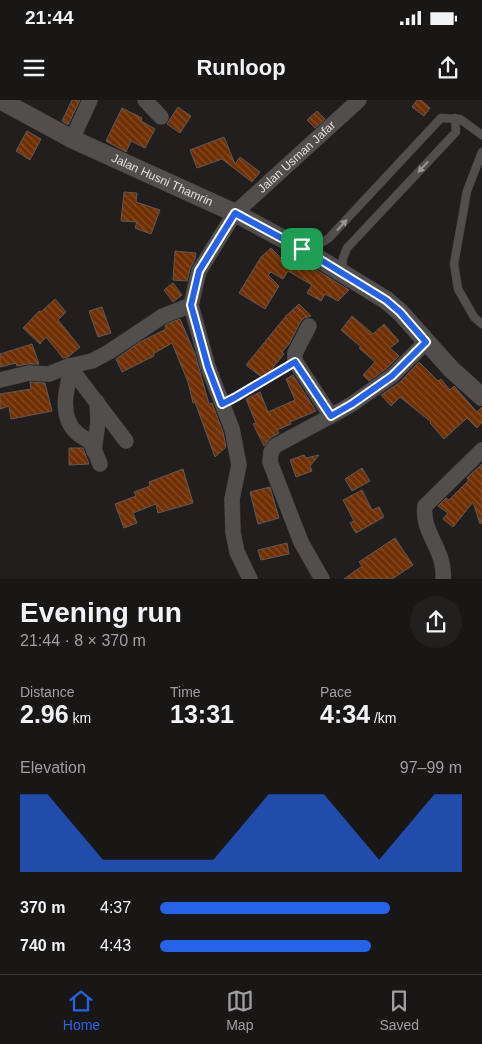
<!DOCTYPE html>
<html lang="en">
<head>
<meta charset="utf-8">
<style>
	:root { --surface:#191616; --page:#221f1f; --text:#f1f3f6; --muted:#9f9fa1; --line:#373535; --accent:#2563eb }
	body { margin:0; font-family:Arial,sans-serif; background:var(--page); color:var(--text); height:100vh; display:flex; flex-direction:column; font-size:19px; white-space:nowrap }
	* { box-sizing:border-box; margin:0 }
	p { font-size:16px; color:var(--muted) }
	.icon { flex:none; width:28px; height:28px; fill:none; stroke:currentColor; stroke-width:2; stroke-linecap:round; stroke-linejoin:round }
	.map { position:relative; height:479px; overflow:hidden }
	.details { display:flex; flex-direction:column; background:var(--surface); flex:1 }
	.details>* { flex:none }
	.pin { position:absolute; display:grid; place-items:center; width:42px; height:42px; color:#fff; margin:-21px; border-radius:10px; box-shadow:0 2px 8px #0006 }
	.round { display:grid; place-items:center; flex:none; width:52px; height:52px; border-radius:26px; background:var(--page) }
	.head { display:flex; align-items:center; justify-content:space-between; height:85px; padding:0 20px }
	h1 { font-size:28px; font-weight:700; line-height:38px }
	.figures { display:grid; grid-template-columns:repeat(3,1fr); gap:8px; height:85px; padding:5px 20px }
	.figures div { display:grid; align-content:center }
	.figures b { font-size:25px; font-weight:700 }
	.figures small { font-size:14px; font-weight:400 }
	.figures p { font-size:14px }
	.chart { height:140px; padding:10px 20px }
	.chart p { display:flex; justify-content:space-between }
	.chart svg { width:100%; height:90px; margin-top:5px; fill:var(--accent); opacity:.7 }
	ul { padding:0 20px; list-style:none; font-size:16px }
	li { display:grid; grid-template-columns:80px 60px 1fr; align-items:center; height:38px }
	li i { height:12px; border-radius:6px; background:var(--accent) }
	.status { display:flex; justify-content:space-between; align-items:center; height:35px; padding:0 25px; background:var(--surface); direction:ltr }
	.status svg { height:14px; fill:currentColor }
	header { display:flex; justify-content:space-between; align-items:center; height:65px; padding:0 20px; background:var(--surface); font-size:22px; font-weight:700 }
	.dock { display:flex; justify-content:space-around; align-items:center; height:70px; border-top:1px solid var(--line); background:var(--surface); font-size:14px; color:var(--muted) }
	.dock a { display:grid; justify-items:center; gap:2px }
	.dock .selected { color:var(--accent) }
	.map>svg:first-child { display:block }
	.building { fill:url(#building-back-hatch); stroke:#5e5a59 }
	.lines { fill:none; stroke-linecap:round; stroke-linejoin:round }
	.service-casing { stroke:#3e3c3b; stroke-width:9 }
	.minor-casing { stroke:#3e3c3b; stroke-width:16 }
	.tertiary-casing { stroke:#3e3c3b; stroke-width:19 }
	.path { stroke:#838180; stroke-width:2.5; stroke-dasharray:2.5 4; stroke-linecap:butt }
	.service { stroke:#514e4c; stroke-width:8 }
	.minor { stroke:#514e4c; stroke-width:15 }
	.tertiary { stroke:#514e4c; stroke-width:18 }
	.oneway { fill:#999695 }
	.route-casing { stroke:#fff; stroke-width:10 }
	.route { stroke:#2563eb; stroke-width:6 }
	.labels { text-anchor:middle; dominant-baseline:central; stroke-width:4; stroke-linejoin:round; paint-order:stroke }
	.street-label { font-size:12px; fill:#e1dfde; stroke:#181514 }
</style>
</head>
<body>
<div class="status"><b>21:44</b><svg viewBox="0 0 49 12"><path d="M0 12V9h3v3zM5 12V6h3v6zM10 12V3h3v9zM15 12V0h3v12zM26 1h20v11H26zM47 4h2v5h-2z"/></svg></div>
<header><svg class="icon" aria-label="menu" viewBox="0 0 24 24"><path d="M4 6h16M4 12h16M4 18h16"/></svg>Runloop<svg class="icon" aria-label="share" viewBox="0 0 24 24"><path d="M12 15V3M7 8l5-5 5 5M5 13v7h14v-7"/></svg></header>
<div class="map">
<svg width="482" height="479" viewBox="0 0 482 479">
	<defs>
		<pattern id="building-back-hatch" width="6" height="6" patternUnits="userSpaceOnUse" patternTransform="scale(1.25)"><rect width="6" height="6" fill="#713003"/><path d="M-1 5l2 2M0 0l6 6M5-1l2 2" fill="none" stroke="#854e27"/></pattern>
	</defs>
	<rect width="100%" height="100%" fill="#211e1d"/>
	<!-- building -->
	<g class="building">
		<path d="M72 0H80L68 25 62 21Z"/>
		<path d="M417 0H421L430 8 424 16 412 7Z"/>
		<path d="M178 7 191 16 180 33 167 24Z"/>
		<path d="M122 8 142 18 141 21 155 29 145 48 131 41 126 52 106 41Z"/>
		<path d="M317 11 325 19 315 28 307 20Z"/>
		<path d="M27 31 41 39 30 60 16 51Z"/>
		<path d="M224 37 235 64 240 57 260 72 252 82 222 59 197 68 190 50Z"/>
		<path d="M124 92 137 93 136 102 160 110 151 134 135 128 137 122 121 121Z"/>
		<path d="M271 148 283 160 286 157 298 168 302 161 349 190 338 201 325 194 321 201 307 193 312 185 288 171 283 179 271 172 268 175 279 186 265 209 239 193 261 157Z"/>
		<path d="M175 151 196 153 195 159 190 169 187 181 173 180Z"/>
		<path d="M173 183 182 195 173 202 164 190Z"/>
		<path d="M55 199 66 212 58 220 80 247 68 257 63 258 46 237 40 244 23 228 39 211 41 212Z"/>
		<path d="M299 204 311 216 304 218 301 221 289 244 282 252 284 254 264 279 246 265 286 216Z"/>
		<path d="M102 207 111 233 98 237 89 211Z"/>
		<path d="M352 216 373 234 384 224 399 241 390 248 399 256 386 269 369 281 363 275 375 262 359 248 361 247 341 230Z"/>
		<path d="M180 219 195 254 209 304 212 303 223 332 226 347 215 357 195 302 193 303 188 282 172 243 153 254 154 256 122 272 116 259 140 242 166 229 165 226 167 224Z"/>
		<path d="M32 244 39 264H27L17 266 16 263 0 267V254Z"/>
		<path d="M419 262 438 281 441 279 450 290 454 286 477 312 482 307V322L477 328 467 318 444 339 430 323 431 322 400 297 391 306 381 295 399 283Z"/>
		<path d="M293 275 316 311 290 322 291 324 277 330 279 333 270 338 264 346 253 324 256 323 246 299 260 292 268 312 295 300 286 279Z"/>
		<path d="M30 282 45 283 52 311 11 319 9 306 0 309V294L31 289Z"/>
		<path d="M69 348H83L89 364 69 365Z"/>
		<path d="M304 355 306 358 319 355 310 366 312 371 296 377 290 360Z"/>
		<path d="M482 364V423L480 424 473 402 453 427 443 419 448 413 438 406 446 398 449 400 469 380 467 378Z"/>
		<path d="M362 368 370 381 352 391 345 379Z"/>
		<path d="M183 369 193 403 158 413 156 404 133 413 137 423 124 428 115 404 136 396 134 392 150 386 149 382Z"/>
		<path d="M270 387 279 418 258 424 250 392Z"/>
		<path d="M362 390 372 410 379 407 384 417 356 433 350 423 354 421 343 400Z"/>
		<path d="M395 438 413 465 392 479H344L362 466 359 462Z"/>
		<path d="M287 443 289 454 261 460 258 450Z"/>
	</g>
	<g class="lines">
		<defs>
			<g id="service">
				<path d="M482 52 467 91 454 164 458 189 474 217 482 224"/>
				<path d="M304 148 321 143 329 138 441 18 460 19 482 35"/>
				<path d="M342 172 343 158 347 148 456 32 455 18"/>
			</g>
			<g id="minor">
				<path d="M145 0 161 17"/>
				<path d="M72 39 90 0"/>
				<path d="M309 226 295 253V261L331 316 352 304 392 276 426 242"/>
				<path d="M69 266 126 341"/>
				<path d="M71 270C66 290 59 317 77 333 81 337 87 339 90 342 94 348 97 357 100 364"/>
				<path d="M0 280 29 273 49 274 69 266 92 261 109 252 163 216 191 205"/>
				<path d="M94 351 98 322 97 302"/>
				<path id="s1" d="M250 479 237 452 233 432 232 399 239 365 232 329 208 267 191 205 199 171 235 113 359 0"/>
				<path d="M322 479 301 442 270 362 271 352 275 346 331 316"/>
				<path d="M443 479C446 450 421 433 425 406L482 350"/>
			</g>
			<g id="tertiary">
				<path id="s2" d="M0 0 72 39 235 113 311 154 386 200 400 212 451 269 482 297"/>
			</g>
		</defs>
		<!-- service casing -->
		<use href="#service" class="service-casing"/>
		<!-- minor casing -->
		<use href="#minor" class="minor-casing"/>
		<!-- tertiary casing -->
		<use href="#tertiary" class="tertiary-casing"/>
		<!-- path -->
		<path class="path" d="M234 298 285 268"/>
		<!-- service -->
		<use href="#service" class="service"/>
		<!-- minor -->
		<use href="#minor" class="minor"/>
		<!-- tertiary -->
		<use href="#tertiary" class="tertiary"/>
	</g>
	<!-- one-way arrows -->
	<defs><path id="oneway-solid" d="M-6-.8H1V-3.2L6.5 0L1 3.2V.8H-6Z" transform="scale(1.25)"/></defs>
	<g class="oneway">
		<use href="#oneway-solid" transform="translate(423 67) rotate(133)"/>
		<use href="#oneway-solid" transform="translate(342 125) rotate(-47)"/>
	</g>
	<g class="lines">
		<defs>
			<path id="route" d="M235 113 311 154 386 200 400 212 426 242 392 276 352 304 331 316 295 262 234 298 222 304 208 267 191 205 199 171Z"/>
		</defs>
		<!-- route casing -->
		<use href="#route" class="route-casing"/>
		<!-- route -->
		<use href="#route" class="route"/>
	</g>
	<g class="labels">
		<!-- street labels -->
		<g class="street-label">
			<text stroke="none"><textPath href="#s1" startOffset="472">Jalan Usman Jafar</textPath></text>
			<text stroke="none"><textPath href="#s2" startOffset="181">Jalan Husni Thamrin</textPath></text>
		</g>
	</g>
</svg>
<div class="pin" style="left:302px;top:149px;background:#1e9e55"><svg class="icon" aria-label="arrive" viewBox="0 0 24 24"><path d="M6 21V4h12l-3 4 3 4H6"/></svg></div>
</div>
<section class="details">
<div class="head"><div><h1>Evening run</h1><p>21:44 · 8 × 370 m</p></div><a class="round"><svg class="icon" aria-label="share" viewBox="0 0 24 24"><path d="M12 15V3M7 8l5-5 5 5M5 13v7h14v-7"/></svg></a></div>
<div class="figures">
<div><p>Distance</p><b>2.96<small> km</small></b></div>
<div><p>Time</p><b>13:31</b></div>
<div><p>Pace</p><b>4:34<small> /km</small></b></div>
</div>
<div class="chart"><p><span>Elevation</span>97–99 m</p>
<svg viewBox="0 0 160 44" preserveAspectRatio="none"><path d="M0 44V6L10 6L20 22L30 38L40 38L50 38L60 38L70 38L80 22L90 6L100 6L110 6L120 22L130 38L140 22L150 6L160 6V44z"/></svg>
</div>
<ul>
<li><b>370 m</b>4:37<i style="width:76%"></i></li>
<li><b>740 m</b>4:43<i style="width:70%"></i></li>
</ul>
</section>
<nav class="dock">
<a class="selected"><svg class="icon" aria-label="home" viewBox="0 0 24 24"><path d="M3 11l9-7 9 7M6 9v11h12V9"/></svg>Home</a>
<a><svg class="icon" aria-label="map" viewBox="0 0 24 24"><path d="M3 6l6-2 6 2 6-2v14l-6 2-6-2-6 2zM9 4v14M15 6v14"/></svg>Map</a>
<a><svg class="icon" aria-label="saved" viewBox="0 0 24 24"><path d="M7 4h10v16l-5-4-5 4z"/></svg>Saved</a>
</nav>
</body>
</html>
